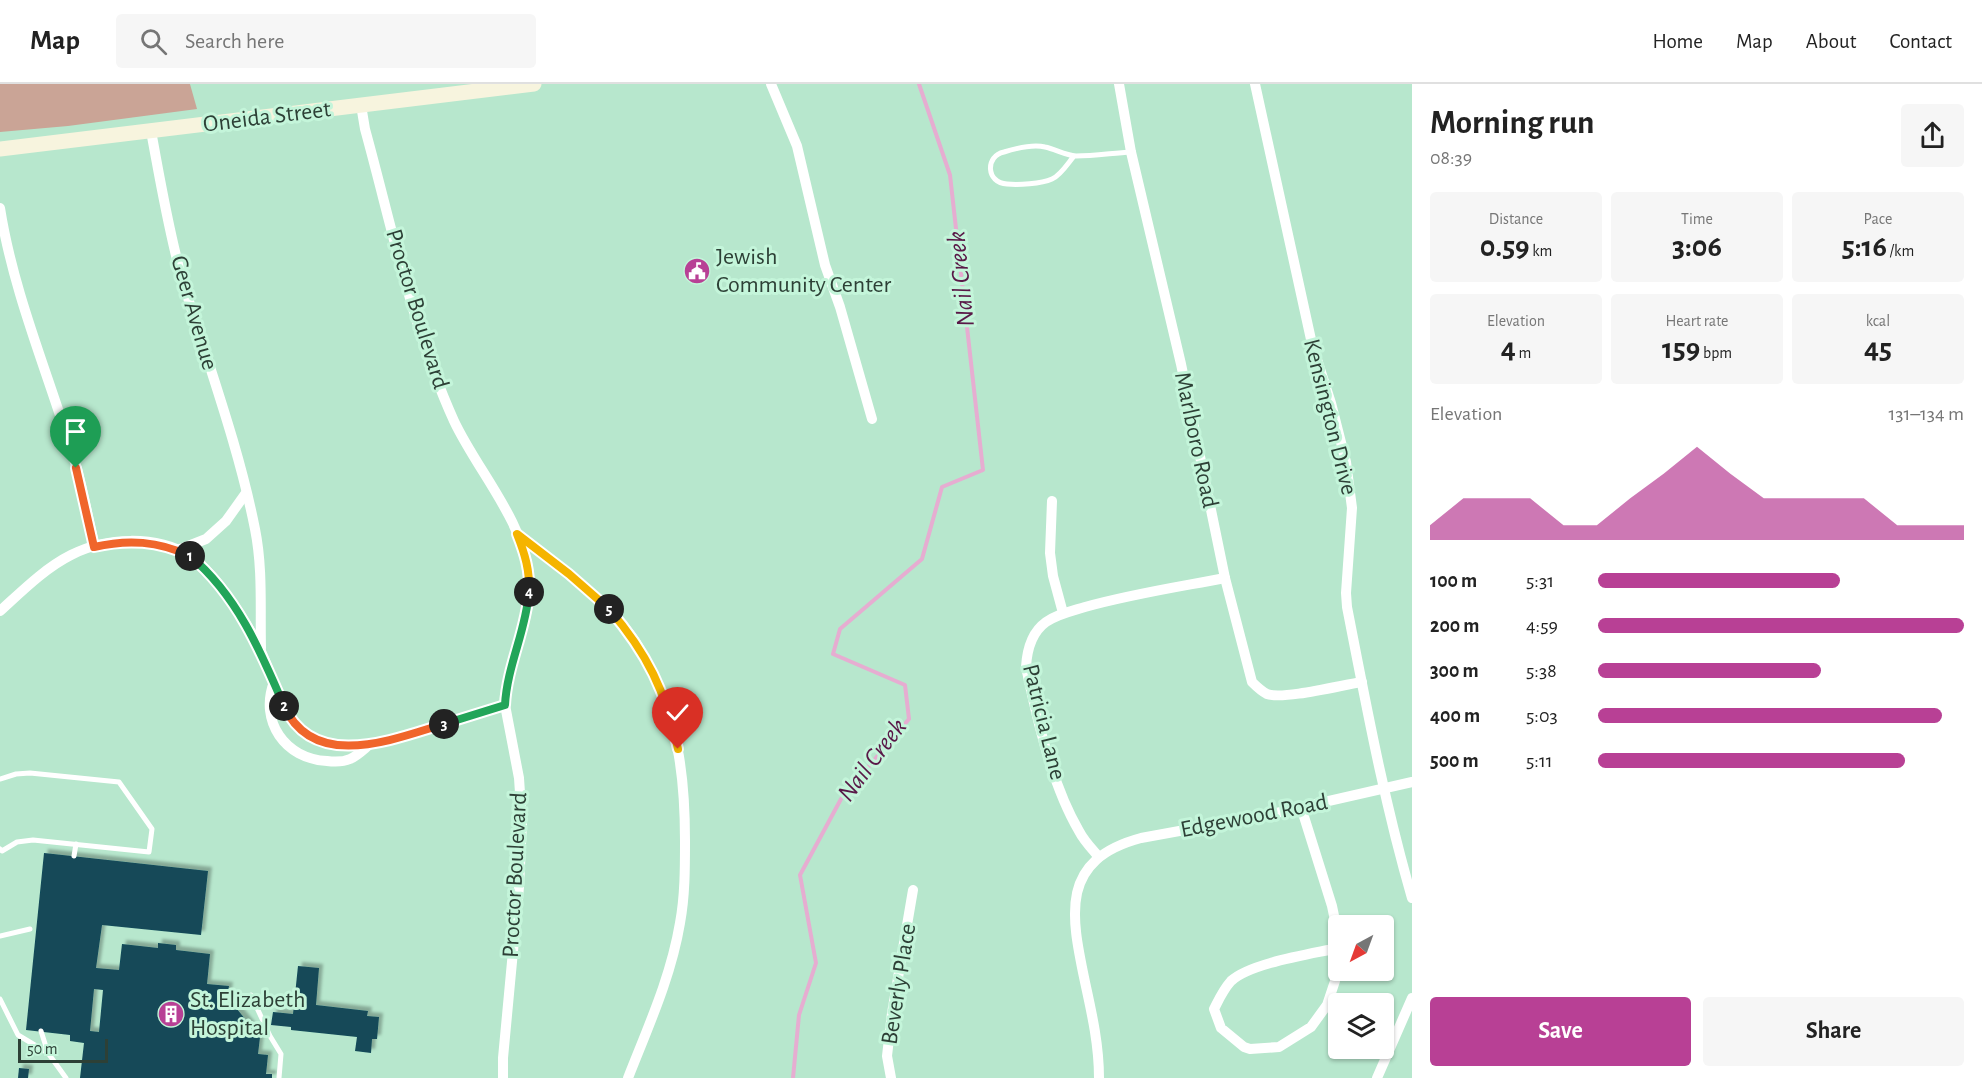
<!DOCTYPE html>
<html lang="en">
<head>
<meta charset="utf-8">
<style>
	:root { --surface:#fff; --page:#f6f6f6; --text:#222; --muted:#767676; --line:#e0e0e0; --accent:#b84095 }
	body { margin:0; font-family:"Alegreya Sans",sans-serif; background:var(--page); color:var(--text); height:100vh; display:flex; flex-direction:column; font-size:22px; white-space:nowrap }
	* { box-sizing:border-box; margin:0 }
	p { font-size:20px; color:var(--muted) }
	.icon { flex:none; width:33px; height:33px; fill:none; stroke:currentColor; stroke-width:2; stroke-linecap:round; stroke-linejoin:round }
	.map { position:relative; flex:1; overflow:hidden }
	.sheet { display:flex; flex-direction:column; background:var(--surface); width:570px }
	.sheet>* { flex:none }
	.needle { width:39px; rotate:221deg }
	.buttons { position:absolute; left:1328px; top:831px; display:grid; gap:12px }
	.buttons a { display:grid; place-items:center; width:66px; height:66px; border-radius:6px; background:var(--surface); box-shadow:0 2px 4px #0004; font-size:30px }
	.scale { position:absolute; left:18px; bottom:15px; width:90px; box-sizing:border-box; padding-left:6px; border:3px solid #2d4036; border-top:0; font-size:16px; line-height:21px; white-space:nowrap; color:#2d4036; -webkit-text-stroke:4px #c4f5da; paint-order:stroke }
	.pin { position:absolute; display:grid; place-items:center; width:51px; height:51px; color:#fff; margin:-62px -26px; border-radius:50% 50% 50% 0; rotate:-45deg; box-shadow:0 0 6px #0007 }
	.pin .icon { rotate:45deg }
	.km { position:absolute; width:30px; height:30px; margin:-15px; border-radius:50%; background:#222; color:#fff; font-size:16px; line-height:30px; text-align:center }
	.round { display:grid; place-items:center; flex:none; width:63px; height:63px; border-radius:6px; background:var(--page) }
	.overview { display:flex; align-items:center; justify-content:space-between; height:102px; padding:0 18px }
	h1 { font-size:33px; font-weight:700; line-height:45px }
	.figures { display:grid; grid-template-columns:repeat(3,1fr); gap:9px; height:102px; padding:6px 18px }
	.figures div { display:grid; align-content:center; border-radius:6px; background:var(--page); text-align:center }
	.figures b { font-size:30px; font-weight:700 }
	.figures small { font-size:16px; font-weight:400 }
	.figures p { font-size:16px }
	.chart { height:168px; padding:12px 18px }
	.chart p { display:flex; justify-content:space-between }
	.chart svg { width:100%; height:108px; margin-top:6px; fill:var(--accent); opacity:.7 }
	.primary-button { display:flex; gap:12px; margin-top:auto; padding:12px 18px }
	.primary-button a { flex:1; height:69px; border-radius:6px; background:var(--accent); color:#fff; font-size:24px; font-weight:700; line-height:69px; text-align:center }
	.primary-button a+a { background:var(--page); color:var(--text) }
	ul { padding:0 18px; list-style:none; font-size:20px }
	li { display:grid; grid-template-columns:96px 72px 1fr; align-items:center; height:45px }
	li i { height:15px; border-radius:8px; background:var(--accent) }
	header { display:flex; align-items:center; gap:36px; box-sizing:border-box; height:84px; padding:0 30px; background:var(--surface); border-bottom:2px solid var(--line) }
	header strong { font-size:28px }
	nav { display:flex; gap:33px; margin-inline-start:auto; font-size:21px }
	.search { width:420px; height:54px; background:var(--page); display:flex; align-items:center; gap:15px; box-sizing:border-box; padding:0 21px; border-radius:6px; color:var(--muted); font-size:22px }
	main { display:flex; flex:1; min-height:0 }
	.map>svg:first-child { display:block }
	.green { fill:#caa496 }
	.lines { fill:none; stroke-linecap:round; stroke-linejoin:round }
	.stream { stroke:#e6add1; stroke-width:4 }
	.building { fill:#124a59; fill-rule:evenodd; filter:url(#shadow) }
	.lane { stroke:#fff; stroke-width:5 }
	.street { stroke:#fff; stroke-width:10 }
	.secondary { stroke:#f7f4de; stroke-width:15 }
	.split-1-casing { stroke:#fff; stroke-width:12 }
	.split-2-casing { stroke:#fff; stroke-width:12 }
	.split-3-casing { stroke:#fff; stroke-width:12 }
	.split-4-casing { stroke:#fff; stroke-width:12 }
	.split-5-casing { stroke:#fff; stroke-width:12 }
	.split-6-casing { stroke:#fff; stroke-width:12 }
	.split-1 { stroke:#f0652b; stroke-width:8 }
	.split-2 { stroke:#22a559; stroke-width:8 }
	.split-3 { stroke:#f0652b; stroke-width:8 }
	.split-4 { stroke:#22a559; stroke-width:8 }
	.split-5 { stroke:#f5b400; stroke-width:8 }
	.split-6 { stroke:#f5b400; stroke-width:8 }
	.labels { text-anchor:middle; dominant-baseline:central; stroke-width:6; stroke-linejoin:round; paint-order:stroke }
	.street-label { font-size:24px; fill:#2d4036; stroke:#c4f5da }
	.poi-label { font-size:24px; fill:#2d4036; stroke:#c4f5da; text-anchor:start }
	.water-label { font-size:26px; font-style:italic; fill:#591847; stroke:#c4f5da }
</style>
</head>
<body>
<header>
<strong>Map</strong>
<div class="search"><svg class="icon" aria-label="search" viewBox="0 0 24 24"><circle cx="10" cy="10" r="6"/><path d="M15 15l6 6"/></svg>Search here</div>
<nav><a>Home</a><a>Map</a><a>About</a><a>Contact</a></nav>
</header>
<main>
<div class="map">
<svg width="1412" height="994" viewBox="0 0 1412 994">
	<defs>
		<filter id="shadow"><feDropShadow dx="4" dy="-4" stdDeviation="1.5" flood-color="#0004"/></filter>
	</defs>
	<rect width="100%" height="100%" fill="#b7e7cd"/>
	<!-- green -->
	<path class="green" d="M0 0H190L197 25 68 42 0 48Z"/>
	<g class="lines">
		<!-- stream -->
		<path class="stream" d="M793 994 799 931 816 879 800 791 841 715 909 635 905 601 833 570 840 545 922 475 942 403 983 386 950 91 919 0"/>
	</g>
	<!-- building -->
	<g class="building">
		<path d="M44 769 208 787 201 851 102 841 96 884 119 886 122 860 158 864V859L176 861V866L210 870 207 900 229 902 227 913 260 953 258 970 268 971 266 990H272V994H80L84 959 70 957V951L26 946ZM94 905 103 906 99 948 90 947Z"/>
		<path d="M298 882 319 884 316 921 368 927 367 932 379 933 377 955H372L371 969 355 967 357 953 291 946V943L271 941 273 928 293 930Z"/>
		<path d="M19 984 29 985 28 994H18Z"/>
	</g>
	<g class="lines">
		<!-- lane -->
		<g class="lane">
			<path d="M1074 72C1068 79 1061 91 1052 95 1041 100 1018 101 1007 100 986 99 985 72 1004 68 1017 64 1032 60 1045 63 1055 65 1065 71 1076 72 1094 72 1113 69 1131 68"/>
			<path d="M0 695 16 690 30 689 119 698 152 745 149 768 33 756 17 758 2 767 0 765"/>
			<path d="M74 772 76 760"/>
			<path d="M0 852 30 845"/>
			<path d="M251 911 270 952 281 970 279 994"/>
			<path d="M0 915 18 951 48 969 66 994"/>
			<path d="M41 947 48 969"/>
		</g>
		<!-- street -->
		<g class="street">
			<path d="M771 0 797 62 825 181 840 223 872 335"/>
			<path d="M1119 0 1131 68 1181 280 1225 494 1252 598C1256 602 1261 607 1267 610 1283 616 1342 601 1362 598"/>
			<path d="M1255 0 1312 260 1331 319 1346 378 1352 424 1346 509 1347 523C1366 620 1384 718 1412 814"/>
			<path d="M361 21 365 45C392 143 412 244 454 337 477 386 523 436 529 491 533 529 512 570 506 607L505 621 519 694 522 739 519 803 503 974V994"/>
			<path d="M151 47C160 95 168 144 181 191 206 275 238 359 255 445 263 485 260 524 261 564"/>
			<path d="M0 124C14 213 51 296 76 382 84 409 88 436 95 463"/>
			<path d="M1052 417 1050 469 1053 492 1063 529"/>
			<path d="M518 450C557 481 599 510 630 550 639 562 646 576 653 589 679 644 685 697 685 757 685 784 685 812 680 839 671 893 648 943 628 994"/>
			<path d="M178 466 206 455 226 437 246 409"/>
			<path d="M0 527C22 507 45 484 71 471 106 453 156 451 190 472 212 486 241 530 254 553 273 586 281 644 321 657 358 669 395 655 431 644 456 636 481 629 505 621"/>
			<path d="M274 598C259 637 285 675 327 677 335 678 343 678 350 675 357 672 363 666 369 661"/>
			<path d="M1301 723 1332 822 1338 851"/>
			<path d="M1099 773C1092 765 1084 757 1079 747 1052 701 1037 635 1026 583 1027 566 1032 548 1046 538 1057 530 1072 527 1085 523 1131 510 1178 503 1225 494"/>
			<path d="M1338 864C1311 870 1250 879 1231 897 1223 906 1219 915 1214 925L1221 944 1244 963 1250 965 1279 963 1311 943 1327 921 1335 897 1338 872"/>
			<path d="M891 994 887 972 892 929 913 806"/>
			<path d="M1099 994C1099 961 1092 930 1085 898 1071 831 1059 776 1141 754L1267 731 1412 698"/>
			<path d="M1377 994 1412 914"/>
		</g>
		<!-- secondary -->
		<path class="secondary" d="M0 65 534 0"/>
	</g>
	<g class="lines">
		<defs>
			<path id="split-1" d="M76 384 94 463C128 455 158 457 190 472"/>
			<path id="split-2" d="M190 472C237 511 261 568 284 622"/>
			<path id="split-3" d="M284 622C314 688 394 655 444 640"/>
			<path id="split-4" d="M444 640 505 621C507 582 526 547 529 508"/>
			<path id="split-5" d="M529 508C530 487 525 470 517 450L569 490 609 525"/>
			<path id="split-6" d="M609 525C647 569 666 608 678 665"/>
		</defs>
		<!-- split-1 casing -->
		<use href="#split-1" class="split-1-casing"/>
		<!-- split-2 casing -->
		<use href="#split-2" class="split-2-casing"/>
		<!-- split-3 casing -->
		<use href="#split-3" class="split-3-casing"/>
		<!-- split-4 casing -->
		<use href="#split-4" class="split-4-casing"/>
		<!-- split-5 casing -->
		<use href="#split-5" class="split-5-casing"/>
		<!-- split-6 casing -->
		<use href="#split-6" class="split-6-casing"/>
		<!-- split-1 -->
		<use href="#split-1" class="split-1"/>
		<!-- split-2 -->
		<use href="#split-2" class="split-2"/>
		<!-- split-3 -->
		<use href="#split-3" class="split-3"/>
		<!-- split-4 -->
		<use href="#split-4" class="split-4"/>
		<!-- split-5 -->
		<use href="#split-5" class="split-5"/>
		<!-- split-6 -->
		<use href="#split-6" class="split-6"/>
	</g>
	<!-- icons -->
	<defs>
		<symbol id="civic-disc" viewBox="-11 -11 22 22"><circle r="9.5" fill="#b84095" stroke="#c4f5da"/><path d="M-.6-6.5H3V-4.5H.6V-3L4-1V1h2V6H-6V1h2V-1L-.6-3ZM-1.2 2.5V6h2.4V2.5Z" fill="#fff"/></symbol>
		<symbol id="building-disc" viewBox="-11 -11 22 22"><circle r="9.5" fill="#b84095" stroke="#c4f5da"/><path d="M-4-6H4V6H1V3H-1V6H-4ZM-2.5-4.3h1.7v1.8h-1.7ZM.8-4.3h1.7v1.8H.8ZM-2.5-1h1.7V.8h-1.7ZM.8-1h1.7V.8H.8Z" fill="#fff"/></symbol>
	</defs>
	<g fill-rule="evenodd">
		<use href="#civic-disc" x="682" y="172" width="30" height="30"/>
		<use href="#building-disc" x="156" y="915" width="30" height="30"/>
	</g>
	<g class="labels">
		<!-- street labels -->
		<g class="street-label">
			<text transform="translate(267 33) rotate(-7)">Oneida Street</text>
			<text transform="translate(417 225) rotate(73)">Proctor Boulevard</text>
			<text transform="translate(194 229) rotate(74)">Geer Avenue</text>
			<text transform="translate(1330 333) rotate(76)">Kensington Drive</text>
			<text transform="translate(1196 356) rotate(78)">Marlboro Road</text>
			<text transform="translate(1044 638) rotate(76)">Patricia Lane</text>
			<text transform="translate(1254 732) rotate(-11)">Edgewood Road</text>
			<text transform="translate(515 791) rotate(-87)">Proctor Boulevard</text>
			<text transform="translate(899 900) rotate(-81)">Beverly Place</text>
		</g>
		<!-- poi labels -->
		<g class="poi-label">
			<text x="716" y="173">Jewish<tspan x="716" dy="28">Community Center</tspan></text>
			<text x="190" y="916">St. Elizabeth<tspan x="190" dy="28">Hospital</tspan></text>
		</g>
		<!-- water labels -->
		<g class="water-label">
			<text transform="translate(961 195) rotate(-96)">Nail Creek</text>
			<text transform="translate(872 676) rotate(-53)">Nail Creek</text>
		</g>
	</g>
</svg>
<div class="buttons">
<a><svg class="needle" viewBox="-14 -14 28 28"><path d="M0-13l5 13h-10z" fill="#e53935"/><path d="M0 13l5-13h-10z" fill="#767676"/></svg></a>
<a><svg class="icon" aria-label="layers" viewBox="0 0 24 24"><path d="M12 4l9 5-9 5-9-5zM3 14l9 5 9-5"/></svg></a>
</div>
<div class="scale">50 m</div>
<div class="pin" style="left:76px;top:384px;background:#1e9e55"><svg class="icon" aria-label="arrive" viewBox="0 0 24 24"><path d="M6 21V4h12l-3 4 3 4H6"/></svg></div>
<div class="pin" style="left:678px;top:665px;background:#d93025"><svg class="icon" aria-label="check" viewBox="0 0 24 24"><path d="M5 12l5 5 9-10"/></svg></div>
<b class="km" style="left:190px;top:472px">1</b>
<b class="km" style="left:284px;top:622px">2</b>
<b class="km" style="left:444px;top:640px">3</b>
<b class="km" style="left:529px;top:508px">4</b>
<b class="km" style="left:609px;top:525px">5</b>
</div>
<section class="sheet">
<div class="overview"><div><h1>Morning run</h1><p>08:39</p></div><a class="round"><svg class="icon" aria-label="share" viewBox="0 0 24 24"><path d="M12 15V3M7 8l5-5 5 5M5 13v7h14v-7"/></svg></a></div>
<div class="figures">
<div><p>Distance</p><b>0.59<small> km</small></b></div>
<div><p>Time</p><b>3:06</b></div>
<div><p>Pace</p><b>5:16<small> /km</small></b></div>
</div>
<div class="figures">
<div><p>Elevation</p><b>4<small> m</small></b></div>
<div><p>Heart rate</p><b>159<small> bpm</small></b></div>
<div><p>kcal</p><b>45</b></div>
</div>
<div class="chart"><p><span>Elevation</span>131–134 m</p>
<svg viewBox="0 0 160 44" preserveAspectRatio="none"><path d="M0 44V38L10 27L20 27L30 27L40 38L50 38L60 27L70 17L80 6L90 17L100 27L110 27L120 27L130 27L140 38L150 38L160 38V44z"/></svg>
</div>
<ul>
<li><b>100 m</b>5:31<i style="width:66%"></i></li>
<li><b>200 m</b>4:59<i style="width:100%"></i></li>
<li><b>300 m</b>5:38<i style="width:61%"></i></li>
<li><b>400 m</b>5:03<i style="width:94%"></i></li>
<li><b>500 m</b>5:11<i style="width:84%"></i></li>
</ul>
<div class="primary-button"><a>Save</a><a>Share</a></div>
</section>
</main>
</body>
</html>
